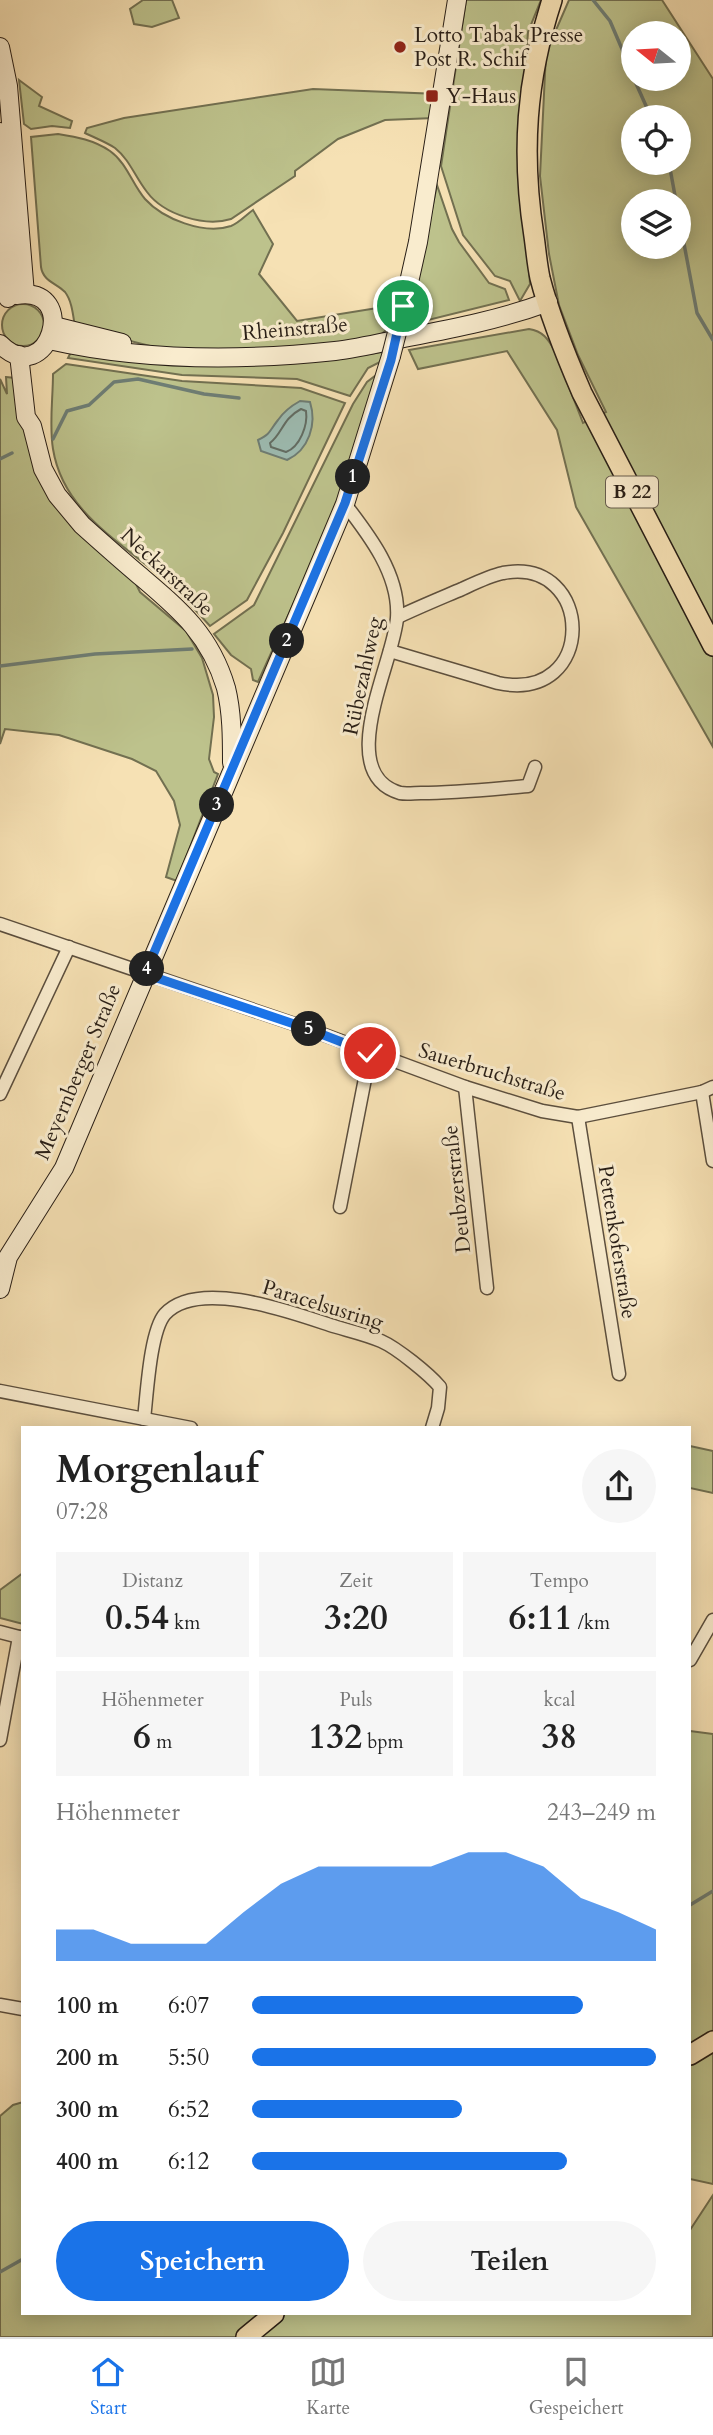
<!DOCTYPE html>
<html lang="de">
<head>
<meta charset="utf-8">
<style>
	:root { --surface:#fff; --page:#f6f6f6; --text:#222; --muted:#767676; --line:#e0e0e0; --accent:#1a73e8 }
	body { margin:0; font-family:Cardo,serif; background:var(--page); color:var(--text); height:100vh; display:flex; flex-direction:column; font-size:26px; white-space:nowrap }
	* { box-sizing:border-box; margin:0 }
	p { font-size:23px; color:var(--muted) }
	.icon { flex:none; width:38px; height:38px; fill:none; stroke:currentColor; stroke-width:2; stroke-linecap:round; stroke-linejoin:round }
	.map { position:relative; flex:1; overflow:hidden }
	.drawer { position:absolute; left:21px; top:1426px; width:670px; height:889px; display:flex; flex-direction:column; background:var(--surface); border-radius:0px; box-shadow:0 4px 18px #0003 }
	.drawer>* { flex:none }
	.needle { width:46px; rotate:288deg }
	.tools { position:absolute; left:621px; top:21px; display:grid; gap:14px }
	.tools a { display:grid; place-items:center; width:70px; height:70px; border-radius:50%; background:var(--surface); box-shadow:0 4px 18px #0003; font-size:35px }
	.pin { position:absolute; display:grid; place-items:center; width:60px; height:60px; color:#fff; margin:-30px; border:4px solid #fff; border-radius:50%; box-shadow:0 2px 7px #0007 }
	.km { position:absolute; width:35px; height:35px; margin:-18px; border-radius:50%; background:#222; color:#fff; font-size:19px; line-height:35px; text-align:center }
	.round { display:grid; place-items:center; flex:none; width:74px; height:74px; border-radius:37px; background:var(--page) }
	.head { display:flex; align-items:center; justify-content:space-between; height:119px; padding:0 35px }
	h1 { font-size:38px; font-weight:700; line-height:52px }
	.stats { display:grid; grid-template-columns:repeat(3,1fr); gap:10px; height:119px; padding:7px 35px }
	.stats div { display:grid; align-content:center; border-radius:0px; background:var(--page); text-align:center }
	.stats b { font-size:35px; font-weight:700 }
	.stats small { font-size:19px; font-weight:400 }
	.stats p { font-size:19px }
	.chart { height:196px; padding:14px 35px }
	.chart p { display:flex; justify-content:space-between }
	.chart svg { width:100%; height:126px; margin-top:7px; fill:var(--accent); opacity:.7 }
	.action { display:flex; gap:14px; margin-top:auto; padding:14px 35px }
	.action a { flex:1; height:80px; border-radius:42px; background:var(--accent); color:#fff; font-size:28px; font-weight:700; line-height:80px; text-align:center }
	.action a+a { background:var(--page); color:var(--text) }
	ul { padding:0 35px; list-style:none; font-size:23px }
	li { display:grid; grid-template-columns:112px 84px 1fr; align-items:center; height:52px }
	li i { height:18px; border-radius:9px; background:var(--accent) }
	.menu { display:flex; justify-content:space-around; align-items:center; height:98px; border-top:2px solid var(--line); background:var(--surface); font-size:19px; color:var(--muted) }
	.menu a { display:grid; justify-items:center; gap:4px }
	.menu .current { color:var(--accent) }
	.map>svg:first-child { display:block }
	.green { fill:#bdc28c; stroke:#727051; stroke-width:2; fill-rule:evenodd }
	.water { fill:#9dbcb2; stroke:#6e7d74; stroke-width:2 }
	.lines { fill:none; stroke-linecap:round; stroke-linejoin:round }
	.shore { stroke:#626d64; stroke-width:2 }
	.stream { stroke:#6e7d74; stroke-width:3.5 }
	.street-casing { stroke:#5c4f3e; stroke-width:15 }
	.secondary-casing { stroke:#281e16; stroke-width:20 }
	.primary-casing { stroke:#281e16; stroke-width:22 }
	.street { stroke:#f9ecce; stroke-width:12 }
	.secondary { stroke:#f9ecce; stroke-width:18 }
	.primary { stroke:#f6e1b4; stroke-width:19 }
	.secondary-bridge-casing { stroke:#281e16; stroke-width:20; stroke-linecap:butt }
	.secondary-bridge { stroke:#f9ecce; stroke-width:18 }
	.route-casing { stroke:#fff; stroke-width:14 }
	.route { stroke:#1a73e8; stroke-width:9 }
	.poi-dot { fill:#8f2418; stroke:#f9ecce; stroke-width:2.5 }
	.labels { text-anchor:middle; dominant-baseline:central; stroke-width:6; stroke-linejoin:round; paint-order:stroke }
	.shield { fill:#f9ecce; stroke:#675c4d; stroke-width:2 }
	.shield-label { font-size:19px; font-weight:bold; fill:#281e16 }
	.poi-label { font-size:21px; fill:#281e16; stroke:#f9ecce; text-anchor:start }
	.street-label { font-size:21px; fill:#281e16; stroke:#f9ecce }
</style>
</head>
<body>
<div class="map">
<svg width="713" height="2337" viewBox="0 0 713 2337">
	<rect width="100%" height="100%" fill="#f6e1b4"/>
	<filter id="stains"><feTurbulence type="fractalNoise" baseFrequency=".00286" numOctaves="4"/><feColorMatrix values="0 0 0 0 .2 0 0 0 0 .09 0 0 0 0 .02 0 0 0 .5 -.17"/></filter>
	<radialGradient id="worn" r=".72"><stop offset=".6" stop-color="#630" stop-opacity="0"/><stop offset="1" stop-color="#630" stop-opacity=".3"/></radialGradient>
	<!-- green -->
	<g class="green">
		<path d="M143 0H172L179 18 152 27 134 24 130 9Z"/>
		<path d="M466 0H541L528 32 520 140 530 284 520 301 510 281 495 276 463 235 441 166Z"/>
		<path d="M569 0H662L713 79V747L576 507 557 430 507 351 418 369 409 350 529 329C543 331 548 339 555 351L583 423 606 412 578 355 559 305 549 254 540 176 546 53ZM634 33H679V79H634ZM634 117H679V163H634ZM634 201H679V247H634Z"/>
		<path d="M19 80 42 97 39 106 72 121 70 128 52 126 31 129 24 124Z"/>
		<path d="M313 89 439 94 434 118 385 120 338 139 295 171V176L231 219C205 227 164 215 147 192 135 177 130 160 115 148 106 142 95 138 85 133L87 128 124 118Z"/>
		<path d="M58 134C77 137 94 140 110 151 127 163 132 184 145 199 163 219 204 235 231 226 239 223 246 215 253 210L273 244 259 274 297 321 396 305 393 324 376 339 237 352 158 348 75 327C73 315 72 301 65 292 56 283 43 281 41 267L31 137Z"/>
		<path d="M437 185 452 229 459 242 489 283 505 289 509 300 408 325Z"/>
		<circle cx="23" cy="325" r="21"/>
		<path d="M388 351 386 359 368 368 350 396 297 379 182 375 68 358 71 352 323 361Z"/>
		<path d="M66 364 182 381 301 388 345 403 283 533 247 600 210 626C195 609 178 592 161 577 118 540 63 511 53 449 49 425 53 398 53 374Z"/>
		<path d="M384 369 339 503 258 682 253 680 251 669 231 655 214 634 254 605 353 404 367 382Z"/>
		<path d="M6 377 15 378 20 410 31 456 41 483 134 580 140 592 186 631 202 658 213 695 214 717 209 759 214 772 218 774 177 881 166 877 180 825 174 801 156 771 132 759 59 735 5 729 0 744V379L7 394Z"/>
		<path d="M690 1446 713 1451V1493L690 1488Z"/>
		<path d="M23 1573V1624L0 1618V1590Z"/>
		<path d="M690 1731 713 1734V2030L690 2046Z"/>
		<path d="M713 2048V2184L690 2179V2062Z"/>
		<path d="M23 2102V2314H264L236 2337H0V2116L13 2105Z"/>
		<path d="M713 2195V2337H257L284 2314H690V2230Z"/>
	</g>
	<!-- water -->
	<path class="water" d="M300 401 310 402C317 424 309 450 287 460L261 451 258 440C272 433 269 431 278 420 284 411 291 406 300 401Z"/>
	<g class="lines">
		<!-- shore -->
		<path class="shore" d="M301 409 306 411C308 425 300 447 286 452L271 447 270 443C283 433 282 419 301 409Z"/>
		<!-- stream -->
		<g class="stream">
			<path d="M593 0 610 21 634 77"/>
			<path d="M634 79 651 117"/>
			<path d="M669 163 676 201"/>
			<path d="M679 217 697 313 713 340"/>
			<path d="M53 439 67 411 89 405 114 382 138 379 204 394 239 398"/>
			<path d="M0 459 12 453"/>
			<path d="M0 666 95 654 192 649"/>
			<path d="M690 1905 713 1891"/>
			<path d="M0 2272 23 2259"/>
		</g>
		<defs>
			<g id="street">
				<path d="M345 504C369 535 400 575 397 618 394 662 333 773 400 793 406 794 415 793 421 793 457 793 492 789 528 786L535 767"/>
				<path d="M390 651 498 683C598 704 595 556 503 573 489 576 475 583 462 589 441 598 419 607 398 617"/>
				<path d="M0 924 303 1027 465 1087 542 1111 578 1117 702 1092 713 1087"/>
				<path d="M465 1087 487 1288"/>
				<path d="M702 1092 713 1161"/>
				<path d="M0 1094 69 947"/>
				<path d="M578 1117 619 1374"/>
				<path d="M340 1207 370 1053"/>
				<path d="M0 1391 191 1428"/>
				<path d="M144 1419C147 1394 150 1331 165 1314 198 1278 291 1312 330 1325 346 1330 365 1334 381 1341 397 1348 429 1374 440 1387L438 1408 432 1428"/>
				<path d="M0 1632 23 1638"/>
				<path d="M690 1660 713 1620"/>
				<path d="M0 1740 19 1637"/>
				<path d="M0 2005 23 2009"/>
			</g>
			<g id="secondary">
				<path d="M0 47 8 86 25 294"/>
				<path d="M0 132 8 298"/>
				<path d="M403 309 418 242 457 0"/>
				<path d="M54 326 122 343"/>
				<path d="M49 340C142 361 241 361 335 351 360 348 384 342 409 337 456 328 502 319 548 302"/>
				<path d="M0 344C48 392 82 284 16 295"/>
				<path d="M19 355 26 417 32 426 43 469 57 495 82 525C101 542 120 559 139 575 179 609 210 634 226 688 232 712 232 738 232 763"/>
				<path d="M0 1289 8 1257 64 1168 313 580 345 504 391 356"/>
			</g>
			<g id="primary">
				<path d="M552 0C526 80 521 153 534 236 536 250 537 264 540 278 550 317 566 356 582 393L713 646"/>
				<path d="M690 2055 713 2041"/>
				<path d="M246 2337 274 2314"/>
			</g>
		</defs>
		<!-- street casing -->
		<use href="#street" class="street-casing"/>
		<!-- secondary casing -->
		<use href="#secondary" class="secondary-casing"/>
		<!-- primary casing -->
		<use href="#primary" class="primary-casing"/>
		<!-- street -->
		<use href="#street" class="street"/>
		<!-- secondary -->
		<use href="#secondary" class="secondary"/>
		<!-- primary -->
		<use href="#primary" class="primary"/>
		<defs>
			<path id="secondary-bridge" d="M391 356 403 309"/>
		</defs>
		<!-- secondary-bridge casing -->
		<use href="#secondary-bridge" class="secondary-bridge-casing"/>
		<!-- secondary-bridge -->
		<use href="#secondary-bridge" class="secondary-bridge"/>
	</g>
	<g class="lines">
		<defs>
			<path id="route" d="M370 1053 303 1027 145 974 345 503 391 360 403 306"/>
		</defs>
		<!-- route casing -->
		<use href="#route" class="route-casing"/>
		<!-- route -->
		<use href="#route" class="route"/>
	</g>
	<!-- markers -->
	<g class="poi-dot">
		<circle cx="400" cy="47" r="7"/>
		<rect x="425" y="89" width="14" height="14" rx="3.5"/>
	</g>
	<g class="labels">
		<!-- shield labels -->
		<rect class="shield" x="606" y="476.5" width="52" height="31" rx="5"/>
		<g class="shield-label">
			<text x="632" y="492">B 22</text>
		</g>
		<!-- poi labels -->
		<g class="poi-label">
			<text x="414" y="35">Lotto Tabak Presse<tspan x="414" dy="24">Post R. Schif</tspan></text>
			<text x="446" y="96">Y-Haus</text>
		</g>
		<!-- street labels -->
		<g class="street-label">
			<text transform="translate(295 329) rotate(-5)">Rheinstraße</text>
			<text transform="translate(167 572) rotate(43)">Neckarstraße</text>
			<text transform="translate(363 676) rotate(-78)">Rübezahlweg</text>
			<text transform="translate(78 1072) rotate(-67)">Meyernberger Straße</text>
			<text transform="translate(492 1072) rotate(17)">Sauerbruchstraße</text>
			<text transform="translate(457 1189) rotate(-96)">Deubzerstraße</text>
			<text transform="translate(617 1242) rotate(81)">Pettenkoferstraße</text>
			<text transform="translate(323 1305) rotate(17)">Paracelsusring</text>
		</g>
	</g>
	<rect width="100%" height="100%" filter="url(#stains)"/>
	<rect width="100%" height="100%" fill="url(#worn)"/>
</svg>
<div class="tools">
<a><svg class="needle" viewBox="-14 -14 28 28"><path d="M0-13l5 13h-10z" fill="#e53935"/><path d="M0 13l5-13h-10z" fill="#767676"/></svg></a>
<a><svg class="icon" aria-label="locate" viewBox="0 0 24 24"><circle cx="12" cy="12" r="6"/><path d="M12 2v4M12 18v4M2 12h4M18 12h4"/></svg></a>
<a><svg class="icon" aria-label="layers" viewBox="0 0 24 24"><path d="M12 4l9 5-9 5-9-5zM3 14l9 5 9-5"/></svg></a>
</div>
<div class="pin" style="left:403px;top:306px;background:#1e9e55"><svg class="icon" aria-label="arrive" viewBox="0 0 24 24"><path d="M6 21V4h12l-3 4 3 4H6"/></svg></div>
<div class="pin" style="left:370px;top:1053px;background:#d93025"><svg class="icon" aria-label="check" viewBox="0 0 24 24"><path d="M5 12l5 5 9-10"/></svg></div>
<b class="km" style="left:353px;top:477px">1</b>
<b class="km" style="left:287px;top:641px">2</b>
<b class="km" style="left:217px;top:805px">3</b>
<b class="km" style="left:147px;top:969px">4</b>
<b class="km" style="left:309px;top:1029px">5</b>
<section class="drawer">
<div class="head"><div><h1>Morgenlauf</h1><p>07:28</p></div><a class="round"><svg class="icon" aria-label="share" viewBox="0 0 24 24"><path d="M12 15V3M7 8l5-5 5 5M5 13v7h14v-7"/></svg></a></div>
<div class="stats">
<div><p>Distanz</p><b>0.54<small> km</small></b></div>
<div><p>Zeit</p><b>3:20</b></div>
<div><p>Tempo</p><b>6:11<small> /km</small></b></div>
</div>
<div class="stats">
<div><p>Höhenmeter</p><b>6<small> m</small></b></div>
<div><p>Puls</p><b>132<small> bpm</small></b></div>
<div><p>kcal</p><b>38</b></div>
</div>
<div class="chart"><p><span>Höhenmeter</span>243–249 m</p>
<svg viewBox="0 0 160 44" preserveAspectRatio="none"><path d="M0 44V33L10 33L20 38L30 38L40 38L50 27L60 17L70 11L80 11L90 11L100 11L110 6L120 6L130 11L140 22L150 27L160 33V44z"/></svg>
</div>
<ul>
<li><b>100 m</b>6:07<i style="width:82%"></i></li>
<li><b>200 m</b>5:50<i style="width:100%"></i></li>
<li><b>300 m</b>6:52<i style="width:52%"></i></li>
<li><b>400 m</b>6:12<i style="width:78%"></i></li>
</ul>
<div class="action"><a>Speichern</a><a>Teilen</a></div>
</section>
</div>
<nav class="menu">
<a class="current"><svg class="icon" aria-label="home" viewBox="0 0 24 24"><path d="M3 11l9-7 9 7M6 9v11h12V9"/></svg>Start</a>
<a><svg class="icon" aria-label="map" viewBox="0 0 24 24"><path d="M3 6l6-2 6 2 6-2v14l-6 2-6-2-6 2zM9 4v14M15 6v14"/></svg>Karte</a>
<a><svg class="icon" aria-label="saved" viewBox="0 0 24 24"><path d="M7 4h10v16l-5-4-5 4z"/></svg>Gespeichert</a>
</nav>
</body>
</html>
